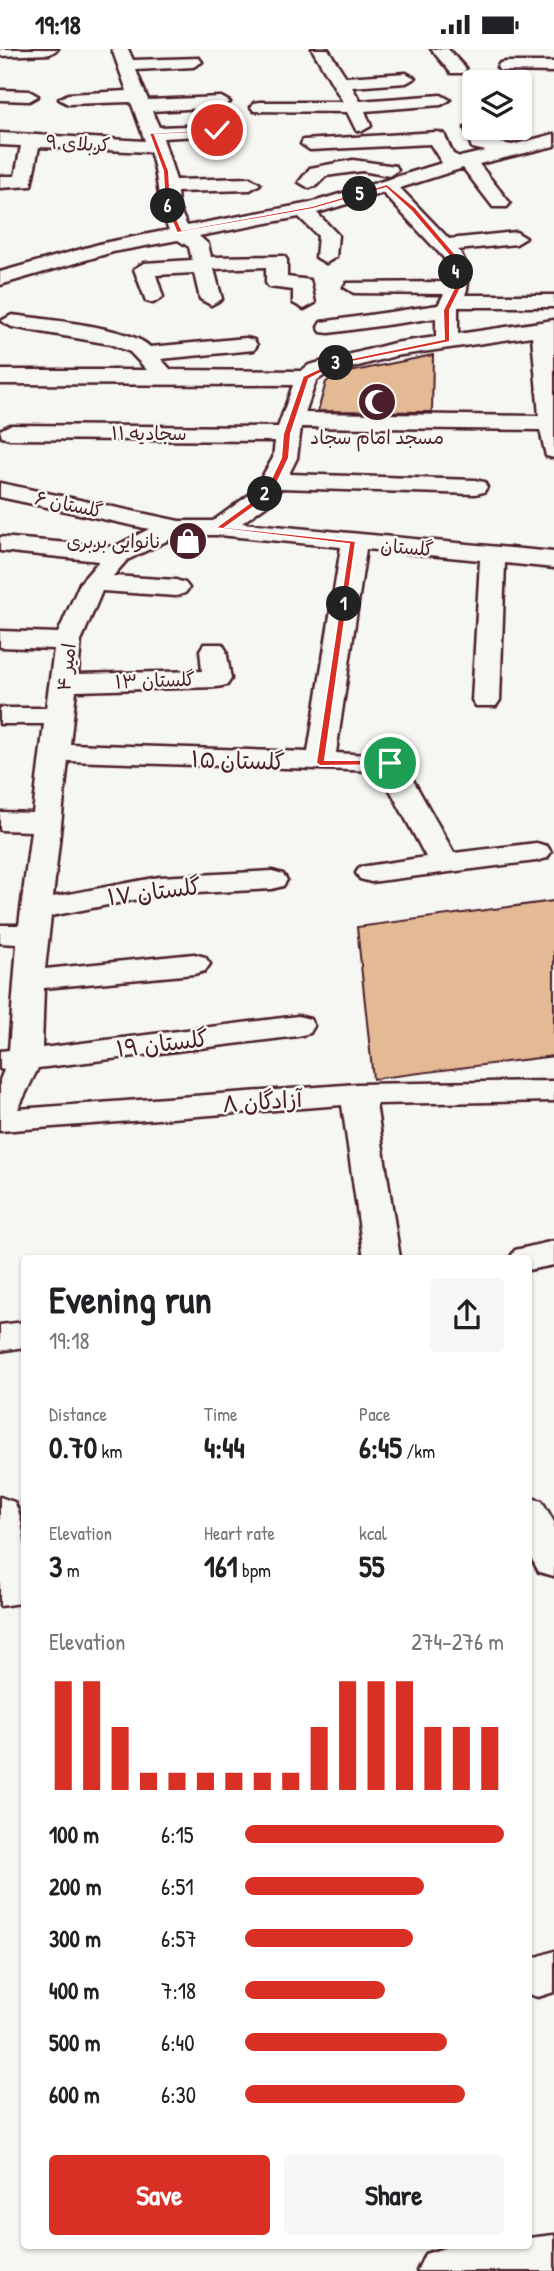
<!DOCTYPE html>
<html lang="en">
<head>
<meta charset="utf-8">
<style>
	:root { --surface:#fff; --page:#f6f6f6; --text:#202124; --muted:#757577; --accent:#d93025 }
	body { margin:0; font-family:"Patrick Hand","Playpen Sans Arabic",sans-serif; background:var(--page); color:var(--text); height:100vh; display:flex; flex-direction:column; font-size:26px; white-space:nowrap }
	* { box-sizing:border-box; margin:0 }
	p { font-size:23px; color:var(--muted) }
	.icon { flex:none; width:38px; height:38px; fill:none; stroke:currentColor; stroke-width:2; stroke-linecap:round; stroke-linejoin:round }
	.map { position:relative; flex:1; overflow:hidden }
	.side { position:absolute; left:21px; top:1206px; width:511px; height:994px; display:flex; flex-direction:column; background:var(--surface); border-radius:7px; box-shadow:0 2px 5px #0004 }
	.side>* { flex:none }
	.controls { position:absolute; left:462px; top:21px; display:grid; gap:14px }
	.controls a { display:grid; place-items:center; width:70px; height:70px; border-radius:7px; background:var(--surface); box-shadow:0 2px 5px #0004; font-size:35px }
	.pin { position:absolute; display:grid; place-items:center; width:60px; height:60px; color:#fff; margin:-30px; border:4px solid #fff; border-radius:50%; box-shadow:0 2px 7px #0007 }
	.km { position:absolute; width:35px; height:35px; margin:-18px; border-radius:50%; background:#222; color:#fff; font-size:19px; line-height:35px; text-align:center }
	.round { display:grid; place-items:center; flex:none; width:74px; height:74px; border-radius:7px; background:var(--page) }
	.head { display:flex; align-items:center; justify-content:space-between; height:119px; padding:0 28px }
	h1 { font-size:38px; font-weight:700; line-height:52px }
	.figures { display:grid; grid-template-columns:repeat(3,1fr); gap:10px; height:119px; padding:7px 28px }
	.figures div { display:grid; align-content:center }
	.figures b { font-size:30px; font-weight:700 }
	.figures small { font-size:19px; font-weight:400 }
	.figures p { font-size:19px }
	.chart { height:196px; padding:14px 28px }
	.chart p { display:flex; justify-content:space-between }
	.chart svg { width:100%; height:126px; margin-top:7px; stroke:var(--accent); stroke-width:6 }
	.action { display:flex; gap:14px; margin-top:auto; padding:14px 28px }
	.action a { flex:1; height:80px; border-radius:7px; background:var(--accent); color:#fff; font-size:28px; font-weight:700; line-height:80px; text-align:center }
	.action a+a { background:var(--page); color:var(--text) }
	ul { padding:0 28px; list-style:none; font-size:23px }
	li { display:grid; grid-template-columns:112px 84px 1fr; align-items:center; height:52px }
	li i { height:18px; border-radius:9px; background:var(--accent) }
	.status { display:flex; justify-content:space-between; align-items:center; height:49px; padding:0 35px; background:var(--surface); direction:ltr }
	.status svg { height:19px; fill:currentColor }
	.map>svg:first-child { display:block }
	.building { fill:#e4ba94; stroke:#4a1f2b; stroke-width:2 }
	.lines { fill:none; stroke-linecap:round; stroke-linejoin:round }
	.minor-casing { stroke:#4a1f2b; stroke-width:5 }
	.minor { fill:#f6f6f2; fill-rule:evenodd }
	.route { fill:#d93025; stroke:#fff; stroke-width:2 }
	.labels { text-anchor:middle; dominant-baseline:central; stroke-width:5; stroke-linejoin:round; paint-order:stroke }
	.far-street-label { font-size:19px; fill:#4a1f2b; stroke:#f6f6f2 }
	.far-poi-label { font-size:19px; fill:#4a1f2b; stroke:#f6f6f2 }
	.street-label { font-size:23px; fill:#4a1f2b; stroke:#f6f6f2 }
</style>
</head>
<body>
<div class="status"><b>19:18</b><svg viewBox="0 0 49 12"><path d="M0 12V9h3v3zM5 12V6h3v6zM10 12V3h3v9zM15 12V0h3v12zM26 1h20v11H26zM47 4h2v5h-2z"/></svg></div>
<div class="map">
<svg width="554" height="2222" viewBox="0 0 554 2222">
	<rect width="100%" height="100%" fill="#f6f6f2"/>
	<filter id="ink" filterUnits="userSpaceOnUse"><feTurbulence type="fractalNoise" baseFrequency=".0143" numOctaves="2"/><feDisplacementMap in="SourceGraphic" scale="14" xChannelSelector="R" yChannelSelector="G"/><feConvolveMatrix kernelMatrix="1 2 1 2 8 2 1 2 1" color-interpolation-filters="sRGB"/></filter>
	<g filter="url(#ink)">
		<!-- building -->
		<g class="building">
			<path d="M433 306 432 363 318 362 326 333 335 326Z"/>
			<path d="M554 852V1007L373 1030 357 878Z"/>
		</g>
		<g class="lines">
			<defs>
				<g id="minor">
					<path d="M0 0H58L50 5 0 7Z"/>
					<path d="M112 0H128L133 11 199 9 202 13 193 18 136 21 148 51 221 48 230 53 221 58 152 62 159 78 217 76 226 81 217 86 163 89 176 131 250 129 260 135 250 141 177 143 178 157 187 177 310 154 442 114 430 95 310 101 301 95 303 91 437 83 444 85 453 105 460 108 486 102 472 99 465 79 474 74V79H483L487 91 512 96 554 85V97L479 115 510 154 507 158H493L463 119 400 139 449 190 516 183 526 189 516 195 458 201C467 211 471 234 465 246H554V258H458V285L554 271V409L546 407 540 381 301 378 297 409 289 425 475 431 484 433 487 438 484 443 475 445 281 439 271 453 242 474 554 503V519L505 514 500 651 496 657H476L472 651 480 511 366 500 336 704 400 708 454 804 536 794 547 797 551 803 547 809 536 812 371 833 360 830 356 824 360 818 426 808 380 722 68 712 53 848 159 828 272 822 283 825 287 831 283 837 272 840 159 846 51 867 45 920 194 905 205 908 210 915 205 922 194 925 44 939 42 999 298 967 310 970 314 977 310 984 298 987 38 1019 18 1060 357 1035 554 1032V1052L376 1055 400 1209H364L342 1056 0 1082V1031L4 1021 0 1020V1002L9 1001 17 895 0 894V876H19L31 782 0 781V763L33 764 44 675H0V659H46L54 600 0 598V582L58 584 80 534 99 512 0 502V488L114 498 149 480 0 448V434L179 472H213L253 443 273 409 275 392 10 390 2 388 0 381 10 376 278 378 293 336 0 335V321H147L130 303 110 295 12 278 1 272 12 266C41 270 132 278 150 298L246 289 254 291 257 296 254 301 161 310 171 321 301 322 309 316 394 294 436 288V269L329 284 321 283 318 278 321 273 438 256 444 245 354 244 344 238 347 234 447 233 444 209 383 144 317 164 338 186 336 208 326 214 316 208 318 187 299 168 199 187 208 195 211 208 284 207 287 211V228L310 231 315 254 304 260 293 254V241L269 238 266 234V218L214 220 222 250 211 256 200 250 194 224 156 226 163 248 153 254 146 252 134 220 144 214 192 211 189 198 178 191 113 203 0 236V223L103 194 169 181C156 153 160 131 150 103L39 98 31 137 0 139V127H15L21 97 0 96V84L145 92 131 53 68 55 59 50 68 45 127 42ZM532 287 539 367 305 364 316 332 325 326 395 307ZM179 486H219L341 498 308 703 70 695 76 642 217 638 227 636 231 630 226 601 222 595H204L200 601 202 622 78 625 81 592 102 542 176 547 185 544 189 539 185 534 176 531 113 527 127 511Z"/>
					<path d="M312 0H328L346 28 406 24 415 29 406 34 352 38 360 52 441 46 450 51 441 56 365 62 371 77 362 82 356 81 347 63 254 62 251 58 254 54 260 53H343Z"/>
					<path d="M431 0H448L466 20 463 24H451Z"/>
					<path d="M506 13H554V23L500 22 497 18 500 14Z"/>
					<path d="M0 41 29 42 38 47 29 52 0 51Z"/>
					<path d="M353 111 396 117 398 121 389 127 362 122 326 127 316 137 309 139 299 133 310 119Z"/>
					<path d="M554 1192V1216L528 1221V1209H510L515 1201Z"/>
					<path d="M24 1273V1298L0 1302V1276Z"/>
					<path d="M0 1448 14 1453C25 1470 30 1536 20 1554L0 1557Z"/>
					<path d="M528 1448 542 1452 554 1473V1527L539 1523 528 1503Z"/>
					<path d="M554 1902V1943L538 1948 528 1945V1911Z"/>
					<path d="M554 2186V2222H417L425 2205 454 2196H528V2189Z"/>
				</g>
			</defs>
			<!-- minor casing -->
			<use href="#minor" class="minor-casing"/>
			<!-- minor -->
			<use href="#minor" class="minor"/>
		</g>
	</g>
	<!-- route -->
	<path class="route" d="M219 80 217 83 155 86 169 122 171 157 182 181 312 157 387 135 416 159 458 208 461 239 450 261V293L337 316 309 330 291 385 289 409 278 432 265 450 226 478 356 492 325 711H390L393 716 320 717 316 714 349 495 215 479 259 447 270 432 281 409 283 385 303 327 333 313 444 290 443 261 454 239 451 209 411 162 386 139 313 160 177 184 165 157 163 122 149 84Z"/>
	<!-- icons -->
	<defs>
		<symbol id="mosque-disc" viewBox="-11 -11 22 22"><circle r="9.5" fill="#4a1f2b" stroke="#f6f6f2"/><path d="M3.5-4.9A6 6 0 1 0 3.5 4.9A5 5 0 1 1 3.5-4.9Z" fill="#fff"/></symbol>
		<symbol id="shop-disc" viewBox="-11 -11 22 22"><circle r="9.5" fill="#4a1f2b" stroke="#f6f6f2"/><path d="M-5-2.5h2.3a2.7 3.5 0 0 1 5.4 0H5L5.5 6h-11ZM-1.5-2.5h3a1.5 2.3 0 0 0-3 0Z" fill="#fff"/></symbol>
	</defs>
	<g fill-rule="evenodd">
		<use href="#mosque-disc" x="355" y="331" width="44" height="44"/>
		<use href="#shop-disc" x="166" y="470" width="44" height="44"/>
	</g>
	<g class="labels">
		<!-- far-street labels -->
		<g class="far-street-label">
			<text transform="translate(78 94) rotate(3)">کربلای ۹</text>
			<text x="149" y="384">سجادیه ۱۱</text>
			<text transform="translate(69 455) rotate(12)">گلستان ۶</text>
			<text transform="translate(407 498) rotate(5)">گلستان</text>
			<text transform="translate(66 618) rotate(-83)">امیر ۴</text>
			<text transform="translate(155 631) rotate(-2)">گلستان ۱۳</text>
		</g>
		<!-- far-poi labels -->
		<g class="far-poi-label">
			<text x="377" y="388">مسجد امام سجاد</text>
			<text x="161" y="492" text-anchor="end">نانوایی بربری</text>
		</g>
		<!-- street labels -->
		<g class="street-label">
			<text transform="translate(238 711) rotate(2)">گلستان ۱۵</text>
			<text transform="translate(154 842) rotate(-7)">گلستان ۱۷</text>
			<text transform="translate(162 994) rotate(-7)">گلستان ۱۹</text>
			<text transform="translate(262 1052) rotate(-4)">آزادگان ۸</text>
		</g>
	</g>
</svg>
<div class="controls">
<a><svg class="icon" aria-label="layers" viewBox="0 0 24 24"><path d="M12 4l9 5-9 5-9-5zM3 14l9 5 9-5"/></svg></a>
</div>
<div class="pin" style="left:390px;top:714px;background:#1e9e55"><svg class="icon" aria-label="arrive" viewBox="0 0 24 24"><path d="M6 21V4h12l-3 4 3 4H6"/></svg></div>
<div class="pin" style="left:217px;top:81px;background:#d93025"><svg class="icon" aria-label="check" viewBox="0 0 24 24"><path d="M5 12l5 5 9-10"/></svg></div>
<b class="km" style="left:344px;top:555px">1</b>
<b class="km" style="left:265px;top:445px">2</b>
<b class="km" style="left:336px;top:314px">3</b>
<b class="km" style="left:456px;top:223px">4</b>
<b class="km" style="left:360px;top:145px">5</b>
<b class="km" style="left:168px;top:157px">6</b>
<section class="side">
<div class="head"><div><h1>Evening run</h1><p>19:18</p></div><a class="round"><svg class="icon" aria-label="share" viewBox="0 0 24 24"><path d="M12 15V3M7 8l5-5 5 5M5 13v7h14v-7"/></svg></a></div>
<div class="figures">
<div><p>Distance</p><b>0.70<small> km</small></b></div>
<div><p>Time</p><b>4:44</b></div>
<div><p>Pace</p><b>6:45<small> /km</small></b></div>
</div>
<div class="figures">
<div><p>Elevation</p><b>3<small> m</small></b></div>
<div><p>Heart rate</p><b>161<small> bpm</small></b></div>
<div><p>kcal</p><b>55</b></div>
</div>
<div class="chart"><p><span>Elevation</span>274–276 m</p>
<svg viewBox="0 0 160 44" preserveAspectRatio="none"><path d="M5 44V6M15 44V6M25 44V22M35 44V38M45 44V38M55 44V38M65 44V38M75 44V38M85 44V38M95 44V22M105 44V6M115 44V6M125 44V6M135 44V22M145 44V22M155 44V22"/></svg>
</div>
<ul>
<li><b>100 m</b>6:15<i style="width:100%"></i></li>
<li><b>200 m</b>6:51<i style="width:69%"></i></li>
<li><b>300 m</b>6:57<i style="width:65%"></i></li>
<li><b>400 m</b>7:18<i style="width:54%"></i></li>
<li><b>500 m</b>6:40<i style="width:78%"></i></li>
<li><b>600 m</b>6:30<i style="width:85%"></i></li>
</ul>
<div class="action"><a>Save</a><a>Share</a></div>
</section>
</div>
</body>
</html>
